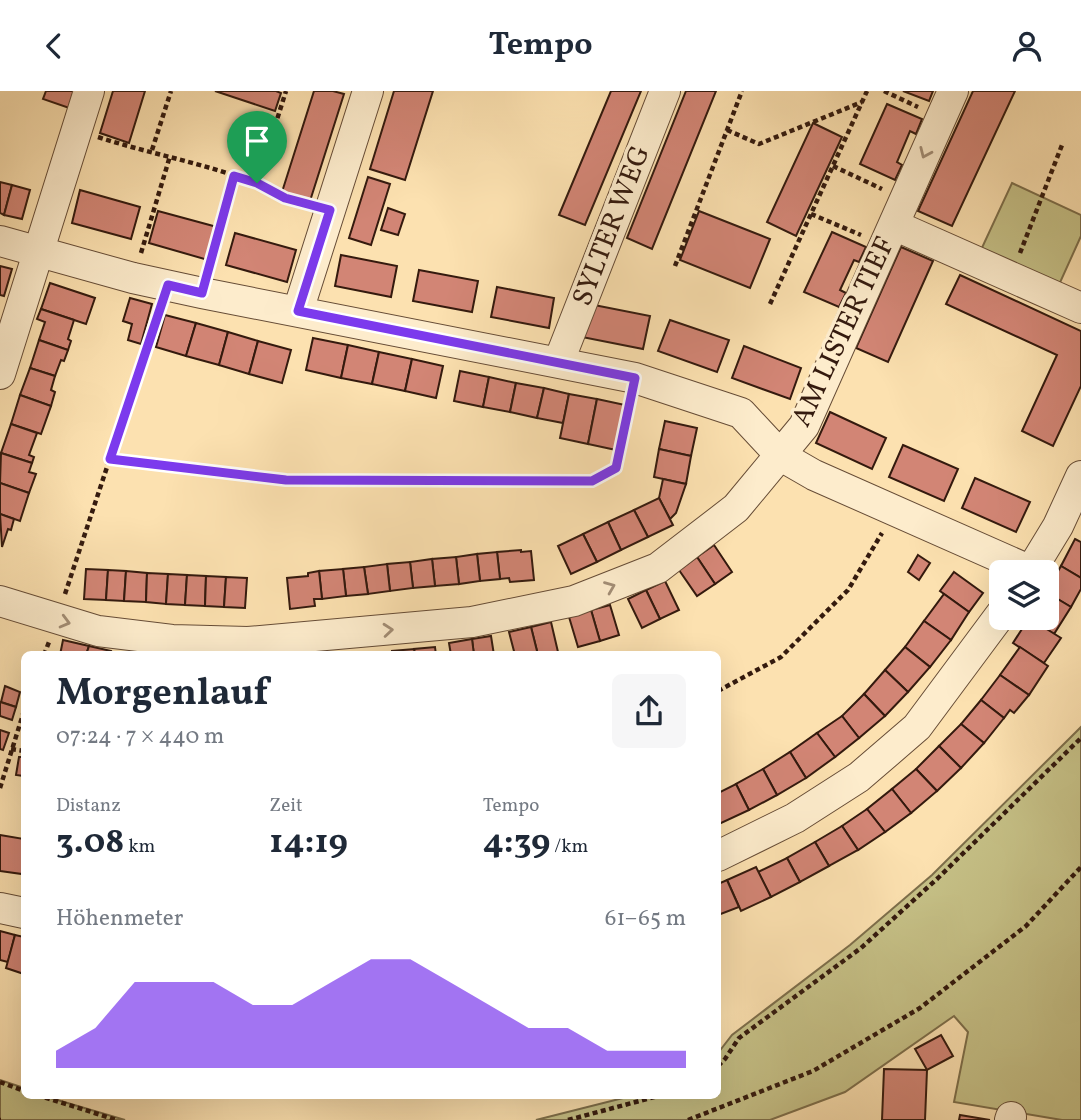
<!DOCTYPE html>
<html lang="de">
<head>
<meta charset="utf-8">
<style>
	:root { --surface:#fff; --page:#f6f6f7; --text:#1f2937; --muted:#747a83; --accent:#7c3aed }
	body { margin:0; font-family:Vollkorn,serif; background:var(--page); color:var(--text); height:100vh; display:flex; flex-direction:column; font-size:26px; white-space:nowrap }
	* { box-sizing:border-box; margin:0 }
	p { font-size:23px; color:var(--muted) }
	.icon { flex:none; width:38px; height:38px; fill:none; stroke:currentColor; stroke-width:2; stroke-linecap:round; stroke-linejoin:round }
	.map { position:relative; flex:1; overflow:hidden }
	.panel { position:absolute; left:21px; top:560px; width:700px; height:448px; display:flex; flex-direction:column; background:var(--surface); border-radius:10px; box-shadow:0 7px 28px #0002 }
	.panel>* { flex:none }
	.controls { position:absolute; left:989px; top:469px; display:grid; gap:14px }
	.controls a { display:grid; place-items:center; width:70px; height:70px; border-radius:10px; background:var(--surface); box-shadow:0 7px 28px #0002; font-size:35px }
	.pin { position:absolute; display:grid; place-items:center; width:60px; height:60px; color:#fff; margin:-72px -30px; border-radius:50% 50% 50% 0; rotate:-45deg; box-shadow:0 0 7px #0007 }
	.pin .icon { rotate:45deg }
	.round { display:grid; place-items:center; flex:none; width:74px; height:74px; border-radius:10px; background:var(--page) }
	.overview { display:flex; align-items:center; justify-content:space-between; height:119px; padding:0 35px }
	h1 { font-size:38px; font-weight:700; line-height:52px }
	.metrics { display:grid; grid-template-columns:repeat(3,1fr); gap:10px; height:119px; padding:7px 35px }
	.metrics div { display:grid; align-content:center }
	.metrics b { font-size:35px; font-weight:700 }
	.metrics small { font-size:19px; font-weight:400 }
	.metrics p { font-size:19px }
	.chart { height:196px; padding:14px 35px }
	.chart p { display:flex; justify-content:space-between }
	.chart svg { width:100%; height:126px; margin-top:7px; fill:var(--accent); opacity:.7 }
	header { display:flex; justify-content:space-between; align-items:center; height:91px; padding:0 35px; background:var(--surface); font-size:32px; font-weight:700 }
	.map>svg:first-child { display:block }
	.green { fill:#c6c187; stroke:#7d6e4a; stroke-width:2 }
	.building { fill:#d28575; stroke:#341a0e; stroke-width:2 }
	.lines { fill:none; stroke-linecap:round; stroke-linejoin:round }
	.minor-casing { stroke:#664c36; stroke-width:32 }
	.path { stroke:#341a0e; stroke-width:4.5; stroke-dasharray:5 3.5; stroke-linecap:butt }
	.minor { stroke:#fdeccc; stroke-width:30 }
	.oneway { stroke:#a38e76 }
	.route-casing { stroke:#fff; stroke-width:14 }
	.route { stroke:#7c3aed; stroke-width:9 }
	.labels { text-anchor:middle; dominant-baseline:central; stroke-width:7; stroke-linejoin:round; paint-order:stroke }
	.street-label { font-size:28px; fill:#341a0e; stroke:#fdeccc }
</style>
</head>
<body>
<header><svg class="icon" aria-label="back" viewBox="0 0 24 24"><path d="M15 5l-7 7 7 7"/></svg>Tempo<svg class="icon" aria-label="person" viewBox="0 0 24 24"><circle cx="12" cy="8" r="4"/><path d="M4 21q1-7 8-7t8 7"/></svg></header>
<div class="map">
<svg width="1081" height="1029" viewBox="0 0 1081 1029">
	<rect width="100%" height="100%" fill="#fce1b0"/>
	<filter id="stains"><feTurbulence type="fractalNoise" baseFrequency=".00286" numOctaves="4"/><feColorMatrix values="0 0 0 0 .2 0 0 0 0 .09 0 0 0 0 .02 0 0 0 .5 -.17"/></filter>
	<radialGradient id="worn" r=".72"><stop offset=".6" stop-color="#630" stop-opacity="0"/><stop offset="1" stop-color="#630" stop-opacity=".3"/></radialGradient>
	<!-- green -->
	<g class="green">
		<path d="M1012 92 1081 124V145L1058 196 980 161Z"/>
		<path d="M1081 636V1029H1062L954 1011 968 941 954 925 845 1001 770 1029H536L631 1005 718 1004V962L732 944 850 854 932 784Z"/>
		<path d="M0 989 24 997V1004L44 1005 125 1029H0Z"/>
	</g>
	<!-- building -->
	<g class="building">
		<path d="M46 0H82L75 19 43 8Z"/>
		<path d="M113 0H145L129 52 100 42Z"/>
		<path d="M215 0H276L281 2 275 20Z"/>
		<path d="M314 0H333L344 3 310 110 282 101Z"/>
		<path d="M394 0H433L405 89 370 78Z"/>
		<path d="M611 0H641L585 134 559 124Z"/>
		<path d="M686 0H716L652 158 627 147Z"/>
		<path d="M903 0H933L929 10Z"/>
		<path d="M973 0H1015L952 135 918 120Z"/>
		<path d="M887 13 922 28 916 43 910 40 897 71 902 74 895 89 860 73Z"/>
		<path d="M813 32 842 46 796 145 767 131Z"/>
		<path d="M368 86 390 93 371 154 349 147Z"/>
		<path d="M0 91 12 94 4 124 0 122Z"/>
		<path d="M12 94 30 99 22 128 4 124Z"/>
		<path d="M80 99 140 116 131 148 72 132Z"/>
		<path d="M388 117 405 123 398 144 381 139Z"/>
		<path d="M158 120 217 136 208 169 149 152Z"/>
		<path d="M699 120 770 148 750 197 680 169Z"/>
		<path d="M832 141 866 156 859 171 854 169 840 199 846 202 839 216 804 201Z"/>
		<path d="M235 142 296 159 287 191 226 174Z"/>
		<path d="M901 156 933 170 888 271 856 257Z"/>
		<path d="M341 164 397 175 391 206 335 195Z"/>
		<path d="M0 175 12 178 4 205 0 204Z"/>
		<path d="M419 179 478 190 472 221 413 210Z"/>
		<path d="M960 184 1081 240V295L1053 355 1022 340 1057 264 946 213Z"/>
		<path d="M50 192 95 207 86 233 41 218Z"/>
		<path d="M497 196 554 207 549 237 491 226Z"/>
		<path d="M130 207 152 213 141 253 128 249 132 233 123 230Z"/>
		<path d="M589 213 650 225 643 258 582 246Z"/>
		<path d="M41 218 74 229 68 248 71 250 68 259 39 249 45 231 37 228Z"/>
		<path d="M165 224 196 232 186 265 156 256Z"/>
		<path d="M670 229 729 249 717 281 658 260Z"/>
		<path d="M196 232 228 241 219 274 186 265Z"/>
		<path d="M228 241 258 250 249 283 219 274Z"/>
		<path d="M313 247 348 254 341 287 306 279Z"/>
		<path d="M39 249 68 259 64 270 61 269 55 285 30 277Z"/>
		<path d="M258 250 291 259 282 292 249 283Z"/>
		<path d="M348 254 379 261 372 293 341 287Z"/>
		<path d="M744 255 801 277 790 308 732 287Z"/>
		<path d="M379 261 412 268 405 300 372 293Z"/>
		<path d="M412 268 443 275 436 307 405 300Z"/>
		<path d="M30 277 55 285 51 299 55 301 51 315 20 304Z"/>
		<path d="M460 280 489 286 483 316 454 310Z"/>
		<path d="M489 286 516 292 510 321 483 316Z"/>
		<path d="M516 292 544 297 537 327 510 321Z"/>
		<path d="M544 297 569 303 563 332 537 327Z"/>
		<path d="M569 303 597 308 588 353 560 347Z"/>
		<path d="M20 304 51 315 41 343 11 333Z"/>
		<path d="M597 308 625 314 616 359 588 353Z"/>
		<path d="M830 321 886 347 872 378 816 352Z"/>
		<path d="M665 330 697 337 691 365 659 358Z"/>
		<path d="M11 333 37 342 29 364 34 366 32 372 1 362Z"/>
		<path d="M903 354 958 378 944 410 889 386Z"/>
		<path d="M659 358 691 365 686 393 654 386Z"/>
		<path d="M1 362 32 372 29 381 36 383 29 402 0 392Z"/>
		<path d="M975 387 1030 411 1016 441 962 417Z"/>
		<path d="M663 388 686 393 676 422 670 428 659 407Z"/>
		<path d="M0 392 29 402 20 430 0 423Z"/>
		<path d="M659 407 673 434 648 446 634 419Z"/>
		<path d="M634 419 648 446 621 459 608 431Z"/>
		<path d="M0 423 14 428 11 439 8 438 2 456Z"/>
		<path d="M608 431 621 459 597 471 583 443Z"/>
		<path d="M583 443 597 471 571 483 558 455Z"/>
		<path d="M1075 448 1081 451V487L1061 475Z"/>
		<path d="M714 454 732 481 715 493 697 466Z"/>
		<path d="M521 459V461L531 460 534 489 510 491 509 487 500 488 497 461Z"/>
		<path d="M497 461 500 488 480 490 477 463Z"/>
		<path d="M477 463 480 490 459 493 456 466Z"/>
		<path d="M918 464 930 472 919 489 908 481Z"/>
		<path d="M456 466 459 493 435 495 432 468Z"/>
		<path d="M697 466 715 493 697 505 679 479Z"/>
		<path d="M432 468 435 495 413 497 410 471Z"/>
		<path d="M410 471 413 497 390 500 387 473Z"/>
		<path d="M387 473 390 500 368 503 364 476Z"/>
		<path d="M1061 475 1081 487V498L1071 516 1046 501Z"/>
		<path d="M364 476 368 503 346 505 343 478Z"/>
		<path d="M86 478 108 479 106 509 84 508Z"/>
		<path d="M343 478 346 505 322 508 319 480Z"/>
		<path d="M108 479 126 480 124 510 106 509Z"/>
		<path d="M126 480 147 482 146 511 124 510Z"/>
		<path d="M319 480 322 508H314L315 515 290 518 287 487 308 485V482Z"/>
		<path d="M954 481 983 502 969 521 940 500Z"/>
		<path d="M147 482 168 483 166 513 146 511Z"/>
		<path d="M168 483 187 484 185 514 166 513Z"/>
		<path d="M187 484 206 485 205 515 185 514Z"/>
		<path d="M206 485 226 486 224 516 205 515Z"/>
		<path d="M226 486 247 487 245 517 224 516Z"/>
		<path d="M665 490 679 519 660 528 646 499Z"/>
		<path d="M646 499 660 528 642 537 628 508Z"/>
		<path d="M1046 501 1071 516 1054 543 1029 527H1046Z"/>
		<path d="M944 503 969 521 951 549 924 530Z"/>
		<path d="M610 514 619 544 600 550 591 519Z"/>
		<path d="M591 519 600 550 578 556 569 526Z"/>
		<path d="M1029 527 1061 547 1044 572 1013 552Z"/>
		<path d="M924 530 951 549 930 576 905 556Z"/>
		<path d="M551 531 558 561 538 564 531 536Z"/>
		<path d="M531 536 538 564H515L509 541Z"/>
		<path d="M491 545 494 564H474L472 548Z"/>
		<path d="M472 548 474 564H451L449 552Z"/>
		<path d="M63 549 89 555 86 564H60Z"/>
		<path d="M89 555 111 560 110 564H86Z"/>
		<path d="M435 556 436 564H415L414 558Z"/>
		<path d="M905 556 930 576 908 601 885 579Z"/>
		<path d="M1020 556 1048 575 1029 604 1000 584Z"/>
		<path d="M414 558 415 564H392V560Z"/>
		<path d="M885 579 908 601 885 625 864 603Z"/>
		<path d="M1000 584 1029 604 1014 622 1010 619 1004 627 981 609Z"/>
		<path d="M5 595 20 601 16 616 1 611Z"/>
		<path d="M864 603 885 625 859 647 842 625Z"/>
		<path d="M981 609 1004 627 984 652 961 633Z"/>
		<path d="M0 611 16 616 12 629 0 625Z"/>
		<path d="M842 625 859 647 835 666 817 642Z"/>
		<path d="M961 633 984 652 961 677 939 655Z"/>
		<path d="M0 639 9 642 3 659 0 658Z"/>
		<path d="M817 642 835 666 806 687 790 661Z"/>
		<path d="M939 655 961 677 937 700 916 678Z"/>
		<path d="M790 661 806 687 777 704 763 678Z"/>
		<path d="M19 666H24V685L16 684Z"/>
		<path d="M763 678 777 704 749 719 736 693Z"/>
		<path d="M916 678 937 700 911 722 892 698Z"/>
		<path d="M736 693 749 719 719 733 718 702Z"/>
		<path d="M892 698 911 722 885 741 867 718Z"/>
		<path d="M867 718 885 741 858 759 842 735Z"/>
		<path d="M842 735 858 759 829 775 815 751Z"/>
		<path d="M0 744 24 748 22 783 0 780Z"/>
		<path d="M815 751 829 775 800 791 787 767Z"/>
		<path d="M787 767 800 791 771 806 758 781Z"/>
		<path d="M756 776 771 806 741 820 727 789Z"/>
		<path d="M727 789 739 816 718 824V793Z"/>
		<path d="M0 840 15 844 8 871 0 869Z"/>
		<path d="M15 844 24 846V883L6 877Z"/>
		<path d="M941 944 953 965 927 979 915 958Z"/>
		<path d="M884 978 927 979 925 1029H882Z"/>
		<path d="M960 1024 990 1029H959Z"/>
	</g>
	<g class="lines">
		<defs>
			<g id="minor">
				<path d="M894 134 1081 217"/>
				<path d="M0 150 133 187 202 202 635 287 741 322 781 365 814 384 1031 480"/>
				<path d="M298 220 368 0"/>
				<path d="M559 270 665 0"/>
				<path d="M0 283 89 0"/>
				<path d="M1030 481 1058 435 1081 385"/>
				<path d="M0 510 98 540 172 549 248 551 472 531 574 510 658 477 736 417 804 335 953 0"/>
				<path d="M718 765 795 727 859 686 917 636 1001 523"/>
				<path d="M0 817 24 822"/>
				<path d="M1010 1029 1011 1026"/>
			</g>
		</defs>
		<!-- minor casing -->
		<use href="#minor" class="minor-casing"/>
		<!-- path -->
		<g class="path">
			<path d="M884 0 918 16"/>
			<path d="M727 39 759 53 862 11"/>
			<path d="M98 46C150 63 204 72 255 92 273 99 286 108 305 113"/>
			<path d="M152 59 171 0"/>
			<path d="M833 75 882 98"/>
			<path d="M257 92 286 0"/>
			<path d="M811 123 861 144"/>
			<path d="M141 162 170 65"/>
			<path d="M1020 162 1062 54"/>
			<path d="M675 175 742 0"/>
			<path d="M208 177 234 85"/>
			<path d="M770 213 867 0"/>
			<path d="M110 368 286 389 591 390 616 377 630 312"/>
			<path d="M65 503 159 219"/>
			<path d="M44 564 49 551"/>
			<path d="M718 600 781 566 848 499 882 442"/>
			<path d="M11 658 24 660"/>
			<path d="M0 697 24 620"/>
			<path d="M718 975 725 968 739 947 861 857 938 787 1081 647"/>
			<path d="M0 991 24 1000"/>
			<path d="M37 1004 117 1029"/>
			<path d="M0 1029H1"/>
			<path d="M568 1029 662 1004"/>
			<path d="M688 1029 813 980 920 917 1026 835 1081 776"/>
		</g>
		<!-- minor -->
		<use href="#minor" class="minor"/>
	</g>
	<!-- one-way arrows -->
	<defs><path id="oneway-chevron" d="M-2-3.5L2.5 0L-2 3.5" fill="none" stroke-width="1.6" stroke-linecap="round" stroke-linejoin="round" transform="scale(1.75)"/></defs>
	<g class="oneway">
		<use href="#oneway-chevron" transform="translate(925 62) rotate(114)"/>
		<use href="#oneway-chevron" transform="translate(610 496) rotate(-22)"/>
		<use href="#oneway-chevron" transform="translate(65 531) rotate(15)"/>
		<use href="#oneway-chevron" transform="translate(388 539) rotate(-5)"/>
	</g>
	<g class="lines">
		<defs>
			<path id="route" d="M234 85 257 92 285 107 330 119 298 220 635 287 616 377 592 390 286 389 110 368 168 194 202 202Z"/>
		</defs>
		<!-- route casing -->
		<use href="#route" class="route-casing"/>
		<!-- route -->
		<use href="#route" class="route"/>
	</g>
	<g class="labels">
		<!-- street labels -->
		<g class="street-label">
			<text transform="translate(612 135) rotate(-69)">SYLTER WEG</text>
			<text transform="translate(844 241) rotate(-65)">AM LISTER TIEF</text>
		</g>
	</g>
	<rect width="100%" height="100%" filter="url(#stains)"/>
	<rect width="100%" height="100%" fill="url(#worn)"/>
</svg>
<div class="controls">
<a><svg class="icon" aria-label="layers" viewBox="0 0 24 24"><path d="M12 4l9 5-9 5-9-5zM3 14l9 5 9-5"/></svg></a>
</div>
<div class="pin" style="left:257px;top:92px;background:#1e9e55"><svg class="icon" aria-label="arrive" viewBox="0 0 24 24"><path d="M6 21V4h12l-3 4 3 4H6"/></svg></div>
<section class="panel">
<div class="overview"><div><h1>Morgenlauf</h1><p>07:24 · 7 × 440 m</p></div><a class="round"><svg class="icon" aria-label="share" viewBox="0 0 24 24"><path d="M12 15V3M7 8l5-5 5 5M5 13v7h14v-7"/></svg></a></div>
<div class="metrics">
<div><p>Distanz</p><b>3.08<small> km</small></b></div>
<div><p>Zeit</p><b>14:19</b></div>
<div><p>Tempo</p><b>4:39<small> /km</small></b></div>
</div>
<div class="chart"><p><span>Höhenmeter</span>61–65 m</p>
<svg viewBox="0 0 160 44" preserveAspectRatio="none"><path d="M0 44V38L10 30L20 14L30 14L40 14L50 22L60 22L70 14L80 6L90 6L100 14L110 22L120 30L130 30L140 38L150 38L160 38V44z"/></svg>
</div>
</section>
</div>
</body>
</html>
